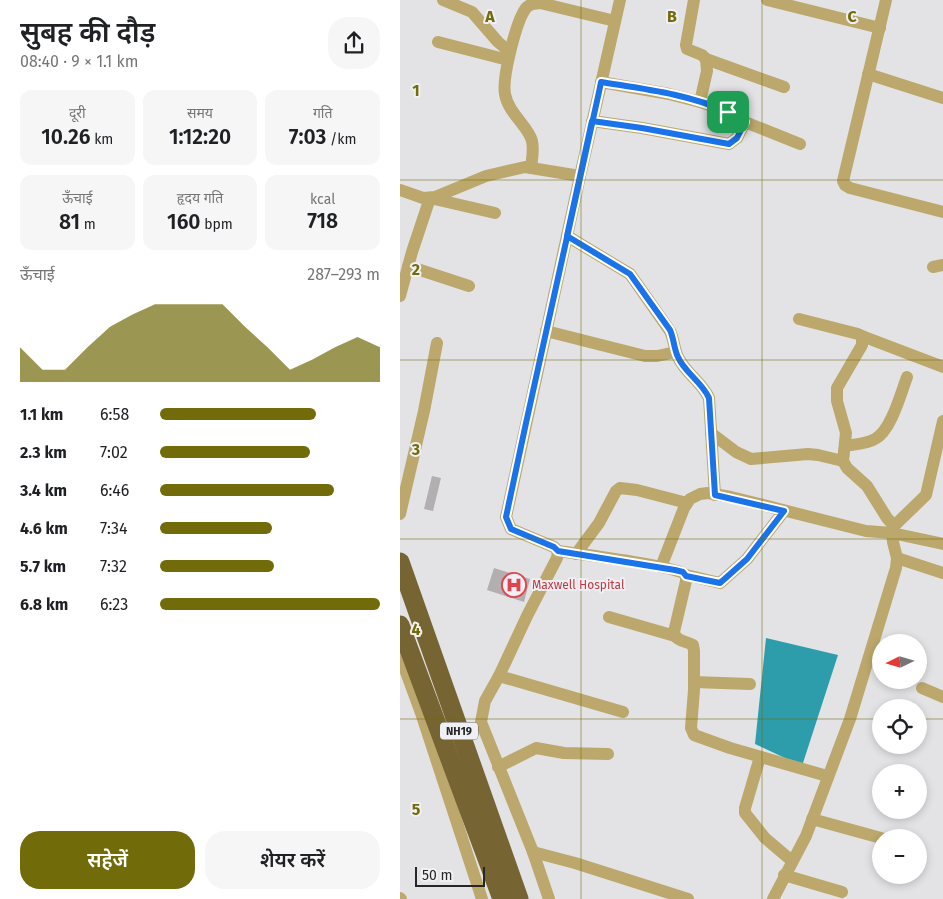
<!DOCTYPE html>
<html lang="hi">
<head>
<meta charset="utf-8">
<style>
	:root { --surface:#fff; --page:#f6f6f6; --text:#202124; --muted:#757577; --accent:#716c09 }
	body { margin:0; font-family:"Fira Sans","Noto Sans Devanagari",sans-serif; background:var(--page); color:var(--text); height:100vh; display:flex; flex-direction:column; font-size:19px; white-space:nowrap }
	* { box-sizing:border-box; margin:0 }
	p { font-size:16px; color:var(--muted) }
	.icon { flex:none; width:28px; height:28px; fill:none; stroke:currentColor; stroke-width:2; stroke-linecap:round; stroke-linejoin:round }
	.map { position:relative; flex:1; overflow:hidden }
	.drawer { display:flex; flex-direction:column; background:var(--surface); width:400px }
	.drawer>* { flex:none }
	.needle { width:32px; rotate:265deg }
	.buttons { position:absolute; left:472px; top:634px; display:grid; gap:10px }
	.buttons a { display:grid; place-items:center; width:55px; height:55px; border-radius:50%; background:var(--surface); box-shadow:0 2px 8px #0003; font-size:25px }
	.scale { position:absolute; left:15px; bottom:12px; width:70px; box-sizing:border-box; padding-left:5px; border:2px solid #262627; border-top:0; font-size:14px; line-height:18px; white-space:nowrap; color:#262627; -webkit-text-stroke:4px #f0f0f4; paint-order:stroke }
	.pin { position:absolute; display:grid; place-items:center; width:42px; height:42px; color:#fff; margin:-21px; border-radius:10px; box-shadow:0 2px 8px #0006 }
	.round { display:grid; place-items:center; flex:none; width:52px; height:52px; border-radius:20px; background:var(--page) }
	.overview { display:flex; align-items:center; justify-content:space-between; height:85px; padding:0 20px }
	h1 { font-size:28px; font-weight:600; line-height:38px }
	.stats { display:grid; grid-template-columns:repeat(3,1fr); gap:8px; height:85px; padding:5px 20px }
	.stats div { display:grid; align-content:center; border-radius:12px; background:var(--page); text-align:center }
	.stats b { font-size:21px; font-weight:600 }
	.stats small { font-size:14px; font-weight:400 }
	.stats p { font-size:14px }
	.chart { height:140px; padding:10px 20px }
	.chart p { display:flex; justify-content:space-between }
	.chart svg { width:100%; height:90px; margin-top:5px; fill:var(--accent); opacity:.7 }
	.primary-button { display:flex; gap:10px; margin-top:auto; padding:10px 20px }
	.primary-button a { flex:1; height:58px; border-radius:20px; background:var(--accent); color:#fff; font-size:20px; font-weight:600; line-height:58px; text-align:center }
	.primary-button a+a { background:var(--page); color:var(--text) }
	ul { padding:0 20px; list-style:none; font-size:16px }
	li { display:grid; grid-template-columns:80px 60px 1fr; align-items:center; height:38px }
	li i { height:12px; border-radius:6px; background:var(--accent) }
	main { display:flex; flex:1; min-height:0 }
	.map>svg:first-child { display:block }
	.water { fill:#2e9dab }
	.building { fill:#b3afb0 }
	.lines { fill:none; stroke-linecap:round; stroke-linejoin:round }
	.minor { stroke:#bca86c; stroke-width:12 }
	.highway { stroke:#766532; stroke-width:19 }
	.route-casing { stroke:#fff; stroke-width:10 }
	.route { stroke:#1a73e8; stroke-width:6 }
	.grid { fill:none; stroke:#716c09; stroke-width:1; stroke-opacity:0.55 }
	.labels { text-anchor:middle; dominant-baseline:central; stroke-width:4; stroke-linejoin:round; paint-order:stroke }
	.shield { fill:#f0f0f4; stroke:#636364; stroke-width:1 }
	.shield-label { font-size:11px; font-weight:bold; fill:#262627 }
	.health-label { font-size:12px; fill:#be3a42; stroke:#f0f0f4; text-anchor:start }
	.grid-label { font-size:16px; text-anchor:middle; font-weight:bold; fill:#716c09; stroke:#f0f0f4; stroke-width:4; stroke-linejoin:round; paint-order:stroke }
</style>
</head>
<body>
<main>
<section class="drawer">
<div class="overview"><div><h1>सुबह की दौड़</h1><p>08:40 · 9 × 1.1 km</p></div><a class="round"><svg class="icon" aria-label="share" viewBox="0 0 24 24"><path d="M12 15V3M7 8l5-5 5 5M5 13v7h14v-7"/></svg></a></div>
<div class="stats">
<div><p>दूरी</p><b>10.26<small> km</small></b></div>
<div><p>समय</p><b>1:12:20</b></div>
<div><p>गति</p><b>7:03<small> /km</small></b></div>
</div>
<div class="stats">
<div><p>ऊँचाई</p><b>81<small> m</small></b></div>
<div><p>हृदय गति</p><b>160<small> bpm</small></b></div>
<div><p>kcal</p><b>718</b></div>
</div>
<div class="chart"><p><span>ऊँचाई</span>287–293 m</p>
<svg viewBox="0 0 160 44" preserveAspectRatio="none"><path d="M0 44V27L10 38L20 38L30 27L40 17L50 11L60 6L70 6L80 6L90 6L100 17L110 27L120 38L130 33L140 27L150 22L160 27V44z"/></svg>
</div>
<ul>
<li><b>1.1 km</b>6:58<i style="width:71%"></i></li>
<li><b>2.3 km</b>7:02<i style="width:68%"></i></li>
<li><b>3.4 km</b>6:46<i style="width:79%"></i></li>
<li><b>4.6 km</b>7:34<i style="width:51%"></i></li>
<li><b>5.7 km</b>7:32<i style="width:52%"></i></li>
<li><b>6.8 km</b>6:23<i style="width:100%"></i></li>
</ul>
<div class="primary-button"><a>सहेजें</a><a>शेयर करें</a></div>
</section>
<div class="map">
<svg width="543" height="899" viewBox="0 0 543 899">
	<rect width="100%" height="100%" fill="#e3e3e6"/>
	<!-- water -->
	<path class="water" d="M366 638 438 655 402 766 355 744Z"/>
	<!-- building -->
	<g class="building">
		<path d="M32 476 41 478 33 511 24 509Z"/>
		<path d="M94 568 130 579 124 602 87 590Z"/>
	</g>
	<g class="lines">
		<!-- minor -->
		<g class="minor">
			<path d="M43 0 72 12 98 42 110 52"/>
			<path d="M294 0 286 45 287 49 302 55 306 59 307 71 300 102"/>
			<path d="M367 0 480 28"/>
			<path d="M486 0 443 181 445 185 450 188 543 212"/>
			<path d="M38 42 108 60"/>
			<path d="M306 59 384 87"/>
			<path d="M468 74 543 98"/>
			<path d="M201 82 269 94 300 102 316 107 345 122 400 144"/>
			<path d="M192 121 242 128 329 144 337 138 345 122"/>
			<path d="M131 168C132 159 134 150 132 141 129 127 108 113 105 94 102 78 116 21 126 8 130 3 135 4 140 3L215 21"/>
			<path d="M0 190 23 198 35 197 86 176 125 167 180 176"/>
			<path d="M167 236 230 274 270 331C274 339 274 349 278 357 285 373 302 382 309 398L315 495"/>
			<path d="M8 266 69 286"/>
			<path d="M533 267 543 265"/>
			<path d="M0 296 12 252 30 198 95 213"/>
			<path d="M399 319 458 334 462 336V345L437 388V401L446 433 443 461 447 468 467 486 487 518 494 526"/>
			<path d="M146 331 245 356H257L276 352"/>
			<path d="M462 336 543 367"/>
			<path d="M311 433 336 452 351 459 408 454 418 455 443 461"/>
			<path d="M445 446C455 444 467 444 475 439 491 431 501 393 507 377"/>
			<path d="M0 514 24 411 37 343"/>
			<path d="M158 551C178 554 277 566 286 575V581L274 632C275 641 286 641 293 645L294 651V690L291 728 294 735 330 748 427 776"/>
			<path d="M176 554 199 523 216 491 220 488 237 490 287 503"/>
			<path d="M497 558 543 573"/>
			<path d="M261 567 284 508 290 499 300 494 308 493 331 497 466 531 492 533 543 544"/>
			<path d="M286 575 320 583 347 559 384 511"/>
			<path d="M209 617 275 636"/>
			<path d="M0 656 21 713 82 899"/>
			<path d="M99 676 223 712"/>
			<path d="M294 682 350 684"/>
			<path d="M522 688 543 697"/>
			<path d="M360 757 345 808V813L365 838 392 861"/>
			<path d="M98 767 136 748 164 753 208 754"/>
			<path d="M412 819 481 838"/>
			<path d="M133 852 175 863 288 899"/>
			<path d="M384 875 442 892"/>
			<path d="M0 898 1 899"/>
			<path d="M149 899 133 852 81 722 85 701 99 676 127 616 157 558 158 551 154 547 111 529 106 517 180 176 220 0"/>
			<path d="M373 899 406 836 450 719 496 568 497 558 493 542 492 533 494 526 526 495 543 421"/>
		</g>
		<!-- highway -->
		<g class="highway">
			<path d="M0 562 119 899"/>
			<path d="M0 625 102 899"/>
		</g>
	</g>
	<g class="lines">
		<defs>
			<path id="route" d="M328 112C288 94 244 89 201 82L199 92C167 233 136 375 106 517L111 529 154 547 158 551 275 570 283 572 286 576 320 583 347 559 384 511 315 495 309 398C302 382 285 373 278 357 274 349 274 339 270 330L230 274 167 236 192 121 242 128 329 144 337 138 345 122 328 112"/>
		</defs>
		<!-- route casing -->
		<use href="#route" class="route-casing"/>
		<!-- route -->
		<use href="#route" class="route"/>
	</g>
	<!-- grid -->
	<path class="grid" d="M181 0V899M362 0V899M0 180H543M0 360H543M0 539H543M0 719H481M519 719H543"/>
	<!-- icons -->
	<defs>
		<symbol id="hospital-ring" viewBox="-11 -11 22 22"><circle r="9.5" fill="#f0f0f4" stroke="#e0444e" stroke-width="1.5"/><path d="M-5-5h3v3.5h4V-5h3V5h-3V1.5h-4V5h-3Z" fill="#e0444e"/></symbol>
	</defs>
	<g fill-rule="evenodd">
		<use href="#hospital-ring" x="100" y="571" width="28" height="28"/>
	</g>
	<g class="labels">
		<!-- shield labels -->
		<rect class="shield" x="40" y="722.5" width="38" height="17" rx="4"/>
		<g class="shield-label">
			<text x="59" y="731">NH19</text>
		</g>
		<!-- health labels -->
		<g class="health-label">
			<text x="132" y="585">Maxwell Hospital</text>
		</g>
	</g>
	<g class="grid-label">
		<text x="90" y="22">A</text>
		<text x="272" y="22">B</text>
		<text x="452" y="22">C</text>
		<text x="16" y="96">1</text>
		<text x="16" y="275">2</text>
		<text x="16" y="455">3</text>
		<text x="16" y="635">4</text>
		<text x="16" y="815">5</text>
	</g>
</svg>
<div class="buttons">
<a><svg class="needle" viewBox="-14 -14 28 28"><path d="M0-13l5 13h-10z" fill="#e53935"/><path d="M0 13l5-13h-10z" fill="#757577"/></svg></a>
<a><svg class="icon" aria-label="locate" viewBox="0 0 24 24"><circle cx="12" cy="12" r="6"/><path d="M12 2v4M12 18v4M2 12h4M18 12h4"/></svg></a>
<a>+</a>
<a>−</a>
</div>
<div class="scale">50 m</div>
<div class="pin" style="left:328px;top:112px;background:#1e9e55"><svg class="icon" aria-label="arrive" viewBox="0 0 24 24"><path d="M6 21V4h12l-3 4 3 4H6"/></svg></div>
</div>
</main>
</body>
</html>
